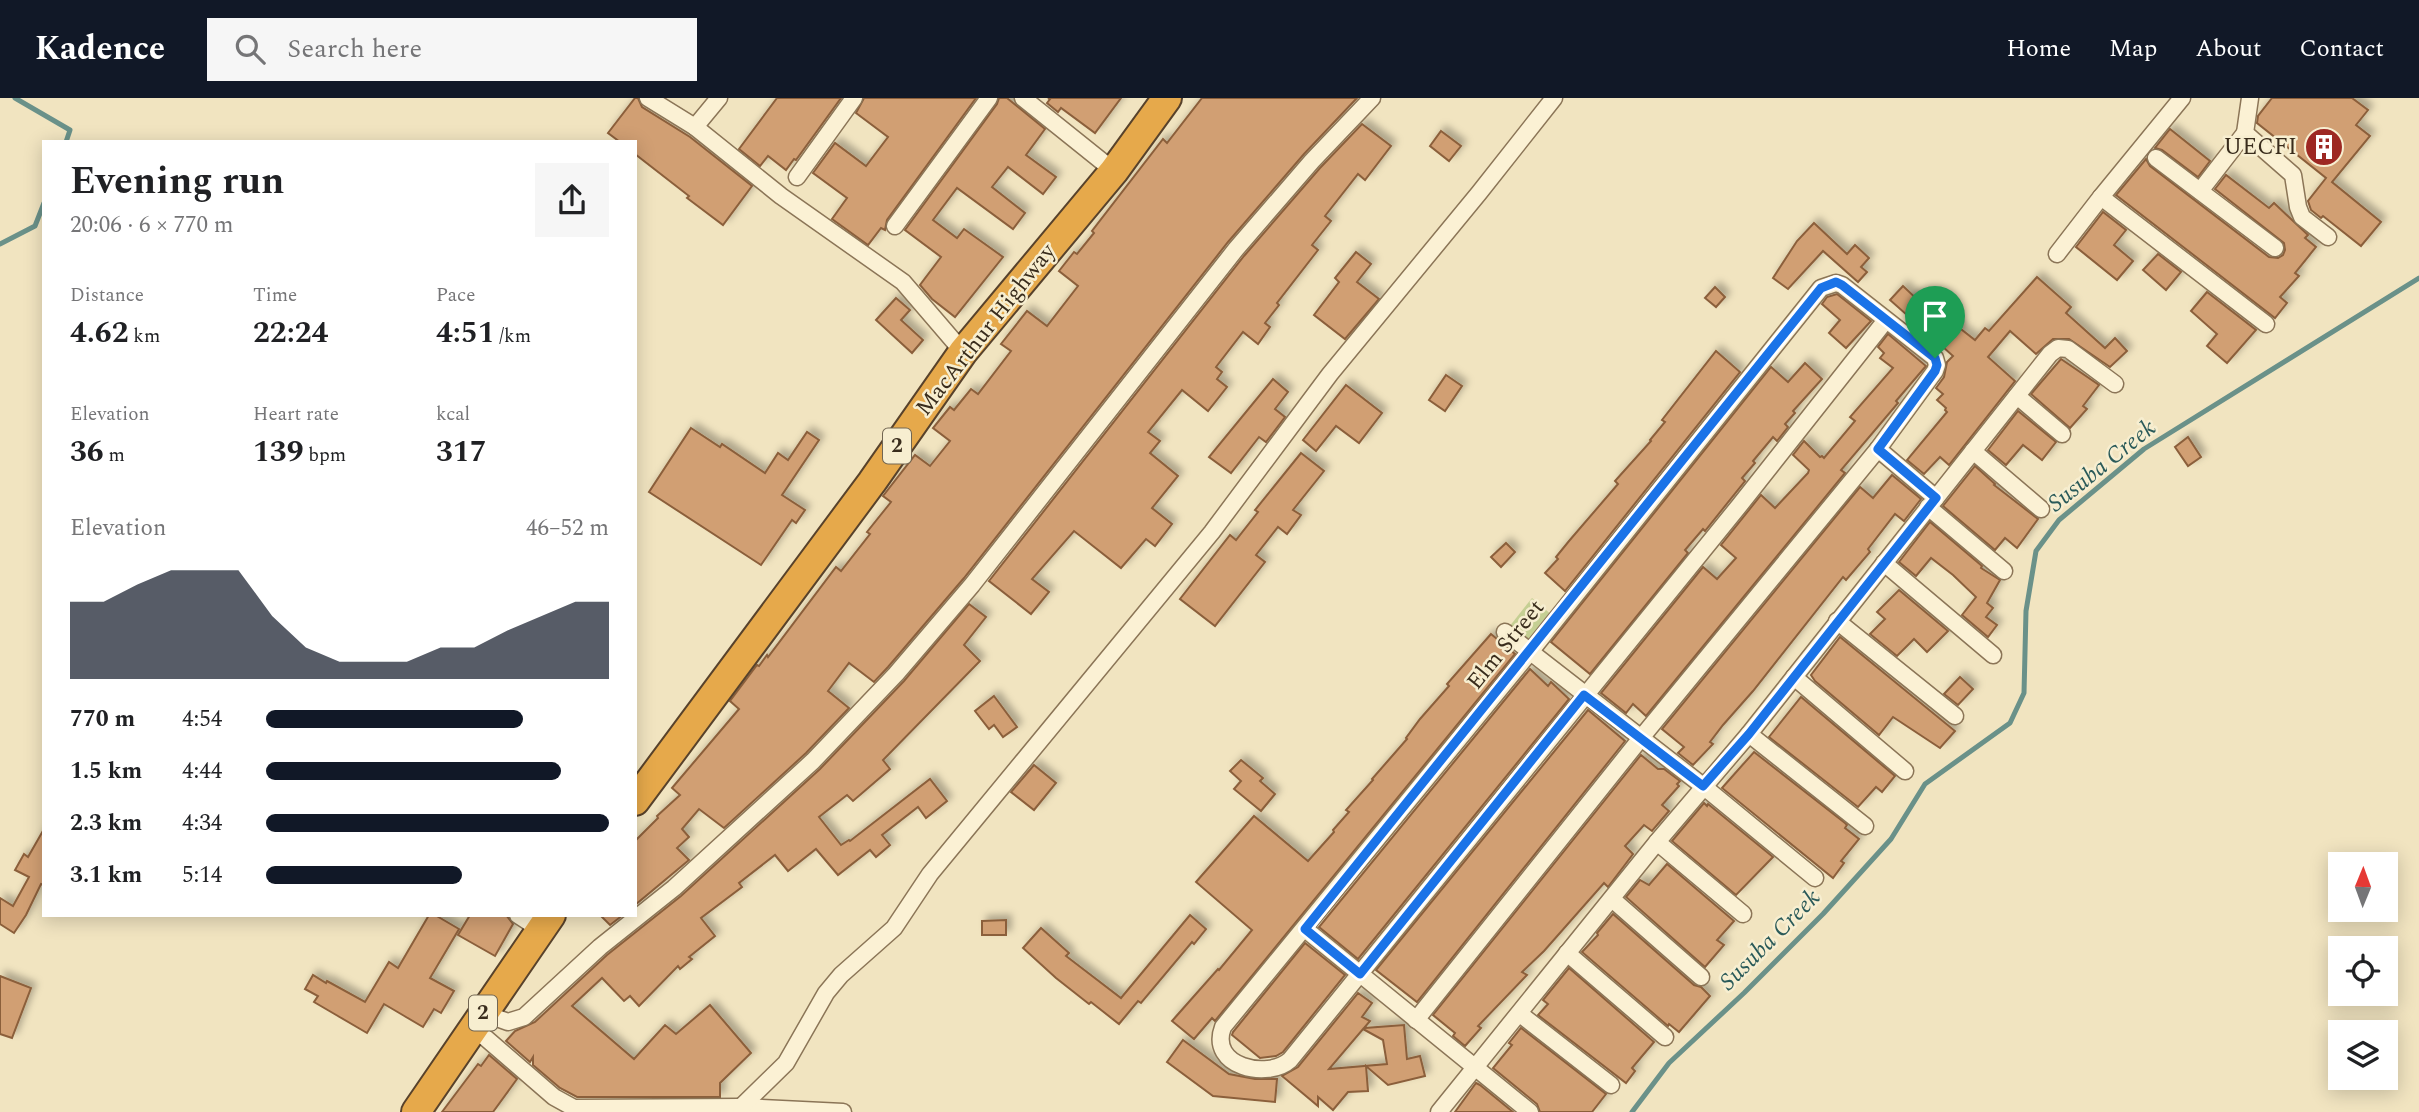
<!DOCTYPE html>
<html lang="en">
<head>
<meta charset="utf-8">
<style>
	:root { --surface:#fff; --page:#f6f6f6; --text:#202124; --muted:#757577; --accent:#111827 }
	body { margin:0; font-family:Spectral,serif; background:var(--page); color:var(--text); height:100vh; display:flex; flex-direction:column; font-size:26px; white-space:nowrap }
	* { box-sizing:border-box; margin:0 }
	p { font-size:23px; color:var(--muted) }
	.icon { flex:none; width:38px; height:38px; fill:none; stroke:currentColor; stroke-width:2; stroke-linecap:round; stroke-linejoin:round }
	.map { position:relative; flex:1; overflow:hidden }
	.sheet { position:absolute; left:42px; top:42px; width:595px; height:777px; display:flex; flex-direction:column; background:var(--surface); border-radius:0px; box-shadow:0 4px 18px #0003 }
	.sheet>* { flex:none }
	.needle { width:46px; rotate:1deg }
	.tools { position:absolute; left:2328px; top:754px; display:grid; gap:14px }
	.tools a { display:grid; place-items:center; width:70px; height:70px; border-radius:0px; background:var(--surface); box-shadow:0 4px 18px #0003; font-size:35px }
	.pin { position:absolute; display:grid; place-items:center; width:60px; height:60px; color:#fff; margin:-72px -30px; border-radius:50% 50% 50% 0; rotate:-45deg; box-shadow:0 0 7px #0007 }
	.pin .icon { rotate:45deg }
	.round { display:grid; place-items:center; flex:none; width:74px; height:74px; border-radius:0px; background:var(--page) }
	.summary { display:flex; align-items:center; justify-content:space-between; height:119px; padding:0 28px }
	h1 { font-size:38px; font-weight:700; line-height:52px }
	.figures { display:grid; grid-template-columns:repeat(3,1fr); gap:10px; height:119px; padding:7px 28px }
	.figures div { display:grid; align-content:center }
	.figures b { font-size:30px; font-weight:700 }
	.figures small { font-size:19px; font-weight:400 }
	.figures p { font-size:19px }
	.chart { height:196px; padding:14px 28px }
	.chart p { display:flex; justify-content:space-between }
	.chart svg { width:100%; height:126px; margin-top:7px; fill:var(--accent); opacity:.7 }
	ul { padding:0 28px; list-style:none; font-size:23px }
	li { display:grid; grid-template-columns:112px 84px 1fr; align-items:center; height:52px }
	li i { height:18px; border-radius:9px; background:var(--accent) }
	header { display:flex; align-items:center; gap:42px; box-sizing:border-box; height:98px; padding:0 35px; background:var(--accent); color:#fff }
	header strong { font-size:33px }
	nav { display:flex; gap:38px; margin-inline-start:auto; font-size:24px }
	.search { width:490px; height:63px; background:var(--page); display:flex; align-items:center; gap:18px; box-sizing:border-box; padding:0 24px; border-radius:0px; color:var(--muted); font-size:26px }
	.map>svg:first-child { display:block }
	.green { fill:#c5cf93 }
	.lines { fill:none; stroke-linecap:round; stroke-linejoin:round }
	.stream { stroke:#6a9189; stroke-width:5 }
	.building { fill:#d19f73; stroke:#8b5f3b; stroke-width:2; fill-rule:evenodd; filter:url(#shadow) }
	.street-casing { stroke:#8b7557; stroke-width:19 }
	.highway-casing { stroke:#58422b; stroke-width:32 }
	.street { stroke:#fbf1d4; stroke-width:16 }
	.highway { stroke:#e6a94b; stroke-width:28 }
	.route-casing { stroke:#fff; stroke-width:14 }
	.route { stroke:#1a73e8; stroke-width:9 }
	.labels { text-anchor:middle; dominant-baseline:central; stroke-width:5; stroke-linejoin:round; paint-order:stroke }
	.shield { fill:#f7eed0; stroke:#726652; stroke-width:2 }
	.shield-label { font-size:21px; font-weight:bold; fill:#392c1c }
	.poi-label { font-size:23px; fill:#392c1c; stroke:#f7eed0; text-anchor:end }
	.street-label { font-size:23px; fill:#392c1c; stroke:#f7eed0 }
	.water-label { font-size:24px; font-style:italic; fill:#2a5a59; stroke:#f7eed0 }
</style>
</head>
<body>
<header>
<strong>Kadence</strong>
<div class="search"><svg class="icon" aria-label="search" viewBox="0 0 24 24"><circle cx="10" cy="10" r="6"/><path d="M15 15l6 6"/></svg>Search here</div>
<nav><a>Home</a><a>Map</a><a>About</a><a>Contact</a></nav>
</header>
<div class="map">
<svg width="2419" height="1014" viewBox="0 0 2419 1014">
	<defs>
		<filter id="shadow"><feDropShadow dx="5" dy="-5" stdDeviation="3.5" flood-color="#0004"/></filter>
	</defs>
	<rect width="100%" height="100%" fill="#f1e4c0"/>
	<!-- green -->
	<path class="green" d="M1532 500 1553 518 1530 546 1509 529Z"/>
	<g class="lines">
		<!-- stream -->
		<g class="stream">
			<path d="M15 0 70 32 66 44"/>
			<path d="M0 146 35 128 44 105"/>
			<path d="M1632 1014 1669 965 1744 895 1823 816 1891 741 1925 686 2010 625 2024 595 2026 513 2036 453 2059 422 2144 351 2419 180"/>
		</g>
	</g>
	<!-- building -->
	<g class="building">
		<path d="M635 0H638L642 9 690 39 752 88 723 127 687 100 689 98 635 56V44H620L608 35Z"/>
		<path d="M777 0H841L796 62 794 61 786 72 768 58 760 68 739 51Z"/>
		<path d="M864 0H976L887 122 885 132 881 130 868 147 832 121 847 100 813 75 835 45 866 68 888 39 856 15Z"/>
		<path d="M999 0H1007L1045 31 1026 57 1056 79 1043 96 1008 69 992 89 1025 115 1013 131 957 90 933 122 957 140 964 131 1003 159 955 219 932 201 920 187 941 159 905 132 997 6Z"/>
		<path d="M1048 0H1121L1095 35 1061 10 1058 14 1047 5 1050 1Z"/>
		<path d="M1202 0H1357L1304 56 1228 144 964 480 888 569 874 584 849 565 828 593 849 610 806 655 724 730 699 711 682 731 689 739 677 750 689 762 635 807V743L658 720 657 718 680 697 672 690 739 611 730 603 757 567 759 568 767 557 768 559 836 469 841 473 870 436 867 434 891 404 883 398 915 357 930 368 950 343 933 330 950 309 954 312 971 291 978 296 1011 253 1001 246 1027 213 1047 228 1078 188 1059 173 1074 154 1077 156 1094 135 1092 133 1163 41 1167 45Z"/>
		<path d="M2272 0H2352L2368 12 2356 27 2370 38 2332 84 2381 124 2361 148 2323 118 2321 120 2311 112 2308 103 2326 80 2257 25 2258 18Z"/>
		<path d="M1362 26 1391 48 1365 82 1358 76 1325 118 1331 123 1312 147 1318 152 1277 205 1279 207 1265 225 1270 229 1258 246 1243 234 1216 269 1222 274 1217 281 1227 289 1208 313 1182 292 1148 334 1160 343 1150 355 1178 378 1152 410 1172 426 1155 448 1146 441 1121 470 1074 433 1032 481 1049 494 1031 516 989 483 1244 158 1320 70Z"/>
		<path d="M2170 31 2210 63 2198 79 2162 52 2155 50Z"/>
		<path d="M1441 33 1461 48 1449 63 1430 48Z"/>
		<path d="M2146 61 2150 68 2269 159 2278 160 2283 157 2285 152 2284 145 2215 91 2226 77 2269 110 2274 105 2308 137 2305 140 2316 149 2295 175 2299 178 2280 199 2287 205 2275 220 2116 97Z"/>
		<path d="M2103 114 2126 132 2114 147 2133 163 2117 182 2076 149Z"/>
		<path d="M1814 125 1847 156 1855 147 1869 160 1861 169 1867 174 1858 184 1823 153 1788 191 1773 180 1797 143Z"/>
		<path d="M1356 154 1371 166 1357 184 1379 201 1345 241 1314 217 1339 184 1335 180Z"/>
		<path d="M2158 156 2181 174 2166 192 2143 172Z"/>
		<path d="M2037 179 2071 209 2066 215 2105 250 2115 240 2127 253 2110 269 2069 241H2053L2036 256 2010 233 1988 259 2015 283 1949 367 1940 359 1924 376 1907 362 1947 314 1945 312 1946 310 1937 302 1943 296 1936 290 1944 279 1947 264 1953 258 1933 240 1948 221 1975 242 1985 230 1989 233Z"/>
		<path d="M1903 188 1921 205 1908 218 1890 202Z"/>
		<path d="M1715 189 1725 199 1716 209 1705 200Z"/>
		<path d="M2207 194 2256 232 2227 265 2207 248 2217 236 2191 213Z"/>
		<path d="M1837 196 1871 223 1846 250 1829 235 1840 222 1822 206 1827 199Z"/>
		<path d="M896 200 910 212 901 222 923 242 912 255 876 222Z"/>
		<path d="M1888 236 1926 268 1896 303 1898 305 1841 372 1845 375 1646 618 1633 606 1626 615 1601 595 1703 469 1717 481 1736 460 1721 447 1761 397 1775 410 1808 375 1809 372 1793 357 1804 343 1820 359 1822 358 1824 360 1855 323 1850 319 1893 270 1880 260 1884 255 1878 249Z"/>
		<path d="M1716 253 1740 274 1565 493 1545 475 1558 461 1556 459 1569 443 1618 386 1615 383 1651 343 1650 342 1665 324 1662 322Z"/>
		<path d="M2061 261 2099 287 2083 308 2087 311 2070 330 2031 296Z"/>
		<path d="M1805 265 1822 281 1793 313 1795 315 1785 326 1788 329 1777 343 1773 339 1753 363 1755 365 1742 380 1745 383 1705 433 1703 431 1685 452 1688 455 1590 576 1551 544 1771 269 1788 284Z"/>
		<path d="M1446 277 1462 288 1445 313 1429 302Z"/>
		<path d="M1273 281 1288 294 1275 311 1285 319 1266 344 1259 339 1231 375 1209 359Z"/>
		<path d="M1346 287 1382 315 1359 345 1336 328 1316 353 1303 342Z"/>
		<path d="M2018 313 2056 344 2042 362 2023 347 2006 367 1988 352Z"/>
		<path d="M691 330 720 349 722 346 765 375 778 355 788 362 807 334 819 342 782 397 805 412 796 425 792 422 761 467 649 394Z"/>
		<path d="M2188 339 2201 359 2188 368 2175 349Z"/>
		<path d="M1301 355 1324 373 1293 412 1301 417 1287 436 1278 429 1256 457 1265 464 1215 528 1180 501 1230 437 1236 442 1258 414 1255 412Z"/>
		<path d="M1975 368 1995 386 1994 387 2038 421 2017 450 2005 440 1995 452 1943 408Z"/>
		<path d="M1892 377 1921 401 1904 423 1895 416 1868 451 1870 454 1846 482 1843 479 1753 593 1723 627 1710 644 1713 646 1693 667 1678 655 1684 649 1662 631 1860 389 1873 400Z"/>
		<path d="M1930 424 1982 468 1981 470 2000 482 1987 505 1993 510 1986 519 1997 527 1988 539 1962 517 1976 499 1953 477 1931 460 1916 478 1899 464Z"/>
		<path d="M1506 445 1515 454 1501 469 1491 459Z"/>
		<path d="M1899 492 1948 533 1927 554 1914 541 1897 558 1870 536 1885 521 1877 514Z"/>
		<path d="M969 506 986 519 964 547 980 563 883 662 890 671 853 703 847 697 819 719 841 747 849 742 850 743 930 681 947 703 926 720 918 709 882 737 890 747 876 759 870 752 838 777 816 751 788 773 775 757 739 785 742 789 701 820 715 838 689 859 692 861 680 871 678 868 639 908 630 898 624 903 602 880 572 908 634 961 665 927 676 936 710 907 751 955 720 985V999H577L560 990 533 967V959L530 964 506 943 515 933 535 924 607 857 681 798 820 671 904 583Z"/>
		<path d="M1491 536 1515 556 1215 923 1212 920 1194 941 1172 923 1218 871 1219 872 1252 832 1196 784 1254 718 1308 763 1334 734 1333 732 1349 714 1346 712 1373 682 1372 681 1407 641 1406 640 1420 621 1449 588 1447 586Z"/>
		<path d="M1840 539 1955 633 1940 650 1893 619 1879 637 1815 583 1811 577Z"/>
		<path d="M1530 571 1548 588 1551 584 1569 601 1358 861 1319 829Z"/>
		<path d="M1960 579 1973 591 1958 607 1944 596Z"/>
		<path d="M994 598 1017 629 1003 639 994 627 989 631 975 613Z"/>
		<path d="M1801 599 1895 678 1882 694 1876 689 1858 709 1769 639Z"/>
		<path d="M1588 612 1625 643 1417 904 1376 872Z"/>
		<path d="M1754 654 1845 725 1847 727 1845 730 1859 741 1841 763 1844 765 1833 780 1722 690Z"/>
		<path d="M1641 657 1658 671H1664L1680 683 1677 686 1679 688 1662 707 1669 713 1652 733 1644 727 1625 748 1633 756 1624 768 1608 789 1604 785 1544 853 1522 874 1527 877 1478 928 1481 930 1465 948 1453 938 1455 935 1433 917Z"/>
		<path d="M1241 662 1263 680 1260 683 1275 696 1261 713 1234 691 1241 683 1230 673Z"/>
		<path d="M1034 667 1056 685 1034 712 1011 694Z"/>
		<path d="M1704 705 1707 708 1708 706 1773 759 1736 797 1672 743Z"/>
		<path d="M44 731V787L41 786 26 817 14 835 0 826V800L13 808 29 779 15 772 24 756 28 759Z"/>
		<path d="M1667 766 1734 823 1717 842 1724 847 1705 869 1626 799 1640 782 1649 787Z"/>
		<path d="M1613 816 1694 887 1701 889 1710 898 1679 934 1669 926 1668 928 1582 854 1598 837 1597 835Z"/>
		<path d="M429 817H435L459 831 430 880 454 893 441 915 434 911 423 929 384 906 367 935 314 904 318 898 305 891 313 877 326 885 327 883 365 904 389 864 398 870Z"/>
		<path d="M470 817H506L513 826 495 858 458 837Z"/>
		<path d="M600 817H623L610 827Z"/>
		<path d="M1190 817 1206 831 1194 846 1192 844 1141 905 1138 903 1119 926 1091 904 1089 906 1056 880 1023 850 1041 830 1069 855 1066 858 1121 900Z"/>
		<path d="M1006 822V837H982V823Z"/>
		<path d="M1305 845 1345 877 1283 954 1276 958 1260 960 1232 937 1233 934Z"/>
		<path d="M1569 870 1654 944 1632 970 1635 973 1626 985 1538 917 1548 906 1543 902Z"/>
		<path d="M0 878 31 890 12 940 0 936Z"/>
		<path d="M1358 895 1372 905 1362 919 1370 923 1364 930 1404 927 1407 961 1420 958 1425 978 1388 987 1366 968 1368 993 1348 994 1333 1012 1318 999V1008L1282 978 1298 969ZM1363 931 1383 942 1387 966 1329 971Z"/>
		<path d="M1521 930 1606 996 1592 1014H1540L1537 1006 1493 970 1512 947 1509 945Z"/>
		<path d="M1183 942 1229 976 1255 981H1277L1275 1004 1213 998 1167 964Z"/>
		<path d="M489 957 517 981 493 1014H442L478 966 481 968Z"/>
		<path d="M1476 985 1480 987 1513 1014H1455Z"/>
	</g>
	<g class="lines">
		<defs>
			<g id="street">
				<path d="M648 0 695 29 719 0"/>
				<path d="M1023 0 1114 73"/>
				<path d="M2250 0 2245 35 2293 77 2298 109 2302 119 2328 139"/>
				<path d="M695 29 781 98 903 184 963 254"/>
				<path d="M2156 60 2275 150"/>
				<path d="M797 79 854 0"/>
				<path d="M2200 93 2245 35"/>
				<path d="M2101 99 2266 226"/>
				<path d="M895 128 989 0"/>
				<path d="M2057 156 2101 99 2182 0"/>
				<path d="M2017 298 2062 336"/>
				<path d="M1878 351 1936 400"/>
				<path d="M1973 353 2041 411"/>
				<path d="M1928 409 2004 473"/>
				<path d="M1884 465 1993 557"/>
				<path d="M1837 523 1955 618"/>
				<path d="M1505 534 1703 688 1815 780"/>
				<path d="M1794 579 1905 673"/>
				<path d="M1749 636 1865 728"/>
				<path d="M1657 744 1743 816"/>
				<path d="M1612 801 1701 879"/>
				<path d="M518 817 541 832"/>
				<path d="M1305 831 1530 1014"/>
				<path d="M1567 855 1665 939"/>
				<path d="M483 915 508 924 524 919 600 849 674 790 813 663 896 576 972 487 1236 151 1312 63 1372 0"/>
				<path d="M1520 916 1611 987"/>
				<path d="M1416 922 1641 640 1878 351 1935 273 1937 267 1935 260 1842 187 1836 185 1821 190 1530 554 1223 929C1208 969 1268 982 1290 962L1739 408 1886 222"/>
				<path d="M473 929 554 999 574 1010 741 1009 843 1014"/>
				<path d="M741 1009 786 965 826 895 841 877 894 830 930 776 1212 434 1330 276 1479 95 1554 0"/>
				<path d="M1439 1014 1657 744 1749 636 2050 256 2058 250 2068 251 2115 286"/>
			</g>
			<g id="highway">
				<path d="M635 703 872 384 963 254 1114 73 1167 0"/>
				<path d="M416 1014 551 817"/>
			</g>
		</defs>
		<!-- street casing -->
		<use href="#street" class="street-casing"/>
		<!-- highway casing -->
		<use href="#highway" class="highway-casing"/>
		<!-- street -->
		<use href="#street" class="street"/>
		<!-- highway -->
		<use href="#highway" class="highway"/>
	</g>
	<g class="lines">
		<defs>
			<path id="route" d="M1836 184 1842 187 1935 260 1937 267 1935 273 1878 351 1936 400 1749 636 1703 688 1584 597 1360 876 1305 831 1821 190Z"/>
		</defs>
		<!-- route casing -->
		<use href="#route" class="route-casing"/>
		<!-- route -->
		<use href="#route" class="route"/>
	</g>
	<!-- icons -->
	<defs>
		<symbol id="building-disc" viewBox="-11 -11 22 22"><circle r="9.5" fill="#9d2823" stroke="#f7eed0"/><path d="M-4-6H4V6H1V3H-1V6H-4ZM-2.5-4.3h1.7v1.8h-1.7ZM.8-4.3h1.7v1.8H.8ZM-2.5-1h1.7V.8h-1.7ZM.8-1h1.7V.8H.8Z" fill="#fff"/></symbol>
	</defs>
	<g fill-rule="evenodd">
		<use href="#building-disc" x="2302" y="27" width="44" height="44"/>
	</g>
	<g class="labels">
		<!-- shield labels -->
		<g class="shield">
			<rect x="883" y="330.5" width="28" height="35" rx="5"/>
			<rect x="469" y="897.5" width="28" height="35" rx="5"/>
		</g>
		<g class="shield-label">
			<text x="897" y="348">2</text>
			<text x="483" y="915">2</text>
		</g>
		<!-- poi labels -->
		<g class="poi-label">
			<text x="2297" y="49">UECFI</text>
		</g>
		<!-- street labels -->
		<g class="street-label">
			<text transform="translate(986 232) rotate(-52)">MacArthur Highway</text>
			<text transform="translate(1506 547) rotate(-51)">Elm Street</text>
		</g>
		<!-- water labels -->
		<g class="water-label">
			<text transform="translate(2102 368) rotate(-39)">Susuba Creek</text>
			<text transform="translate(1770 842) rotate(-45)">Susuba Creek</text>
		</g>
	</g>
</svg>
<div class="tools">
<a><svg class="needle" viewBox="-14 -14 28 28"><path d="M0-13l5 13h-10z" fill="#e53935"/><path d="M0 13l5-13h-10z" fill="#757577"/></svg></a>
<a><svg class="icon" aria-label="locate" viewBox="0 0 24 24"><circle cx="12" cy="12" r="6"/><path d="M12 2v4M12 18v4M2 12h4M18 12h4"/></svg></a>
<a><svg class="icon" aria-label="layers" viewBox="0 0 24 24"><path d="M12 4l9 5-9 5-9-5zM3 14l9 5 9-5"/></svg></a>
</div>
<div class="pin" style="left:1935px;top:260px;background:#1e9e55"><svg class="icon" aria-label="arrive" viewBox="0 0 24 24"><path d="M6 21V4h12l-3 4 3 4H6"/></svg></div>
<section class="sheet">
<div class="summary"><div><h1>Evening run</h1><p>20:06 · 6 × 770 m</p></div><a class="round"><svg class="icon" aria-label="share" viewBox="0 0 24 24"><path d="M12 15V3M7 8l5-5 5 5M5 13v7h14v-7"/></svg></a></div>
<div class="figures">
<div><p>Distance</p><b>4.62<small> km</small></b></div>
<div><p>Time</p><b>22:24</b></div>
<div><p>Pace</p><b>4:51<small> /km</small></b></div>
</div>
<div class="figures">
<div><p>Elevation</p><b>36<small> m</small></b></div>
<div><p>Heart rate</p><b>139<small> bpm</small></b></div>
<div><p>kcal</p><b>317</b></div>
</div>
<div class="chart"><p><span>Elevation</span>46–52 m</p>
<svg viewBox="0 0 160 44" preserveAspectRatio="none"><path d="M0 44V17L10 17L20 11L30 6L40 6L50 6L60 22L70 33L80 38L90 38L100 38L110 33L120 33L130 27L140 22L150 17L160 17V44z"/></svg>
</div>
<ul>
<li><b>770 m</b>4:54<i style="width:75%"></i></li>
<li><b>1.5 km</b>4:44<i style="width:86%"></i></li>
<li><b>2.3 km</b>4:34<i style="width:100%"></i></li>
<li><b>3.1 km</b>5:14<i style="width:57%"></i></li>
</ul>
</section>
</div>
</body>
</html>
